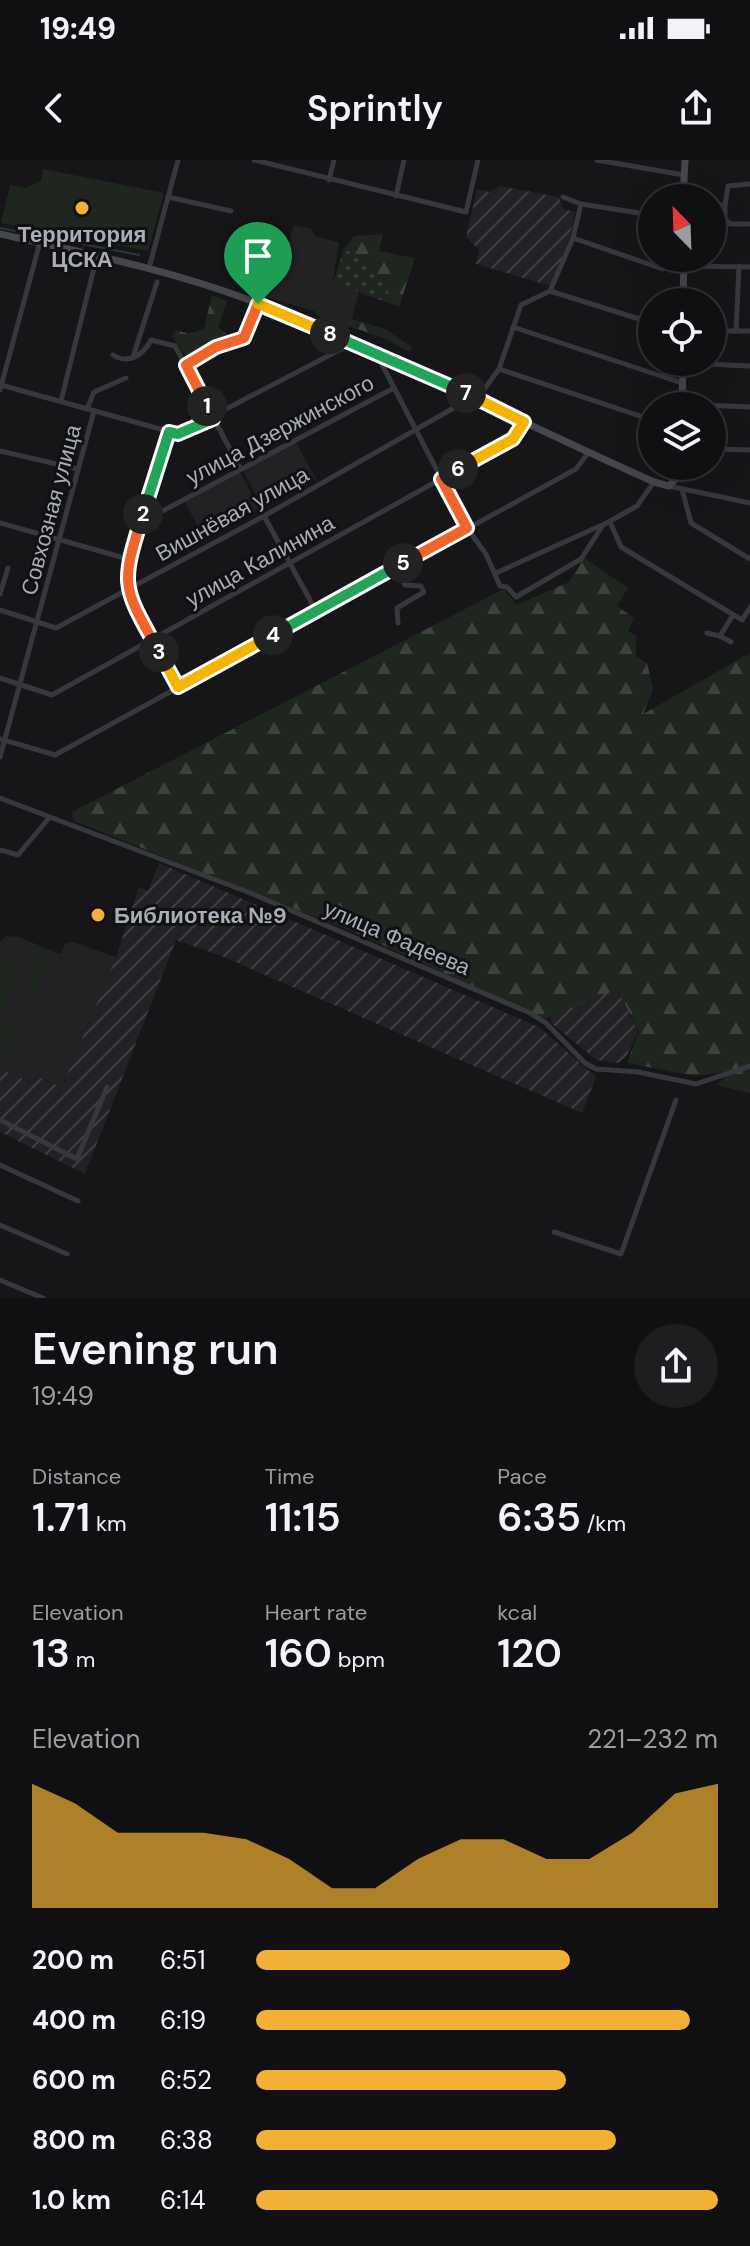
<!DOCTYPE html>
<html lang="en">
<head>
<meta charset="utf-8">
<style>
	:root { --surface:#101012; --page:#1e1e20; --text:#f1f3f6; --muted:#9c9d9f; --line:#303032; --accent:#f2b134 }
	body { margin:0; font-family:"DM Sans",sans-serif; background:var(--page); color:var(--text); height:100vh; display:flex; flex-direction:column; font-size:30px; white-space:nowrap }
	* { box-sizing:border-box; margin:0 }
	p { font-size:26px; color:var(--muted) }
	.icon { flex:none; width:44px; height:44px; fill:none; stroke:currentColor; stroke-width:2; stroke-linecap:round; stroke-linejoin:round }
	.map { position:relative; height:1138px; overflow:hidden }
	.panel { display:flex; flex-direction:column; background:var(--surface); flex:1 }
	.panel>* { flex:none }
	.needle { width:52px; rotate:337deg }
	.buttons { position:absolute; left:638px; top:24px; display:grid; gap:16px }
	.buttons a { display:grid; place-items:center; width:88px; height:88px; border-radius:50%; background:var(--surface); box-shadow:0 8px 32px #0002,0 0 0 2px var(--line); font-size:40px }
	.pin { position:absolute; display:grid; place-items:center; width:68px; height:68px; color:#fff; margin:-82px -34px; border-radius:50% 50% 50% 0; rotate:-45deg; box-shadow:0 0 8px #0007 }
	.pin .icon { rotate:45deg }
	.km { position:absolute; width:40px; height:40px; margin:-20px; border-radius:50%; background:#222; color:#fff; font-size:22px; line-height:40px; text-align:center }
	.round { display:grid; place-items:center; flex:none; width:84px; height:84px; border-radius:42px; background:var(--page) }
	.overview { display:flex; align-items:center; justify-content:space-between; height:136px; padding:0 32px }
	h1 { font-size:44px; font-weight:600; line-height:60px }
	.metrics { display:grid; grid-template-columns:repeat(3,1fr); gap:12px; height:136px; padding:8px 32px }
	.metrics div { display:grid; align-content:center }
	.metrics b { font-size:40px; font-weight:600 }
	.metrics small { font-size:22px; font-weight:400 }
	.metrics p { font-size:22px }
	.chart { height:224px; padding:16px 32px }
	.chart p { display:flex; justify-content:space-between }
	.chart svg { width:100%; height:144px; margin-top:8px; fill:var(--accent); opacity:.7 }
	ul { padding:0 32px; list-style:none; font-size:26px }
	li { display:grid; grid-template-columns:128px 96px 1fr; align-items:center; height:60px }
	li i { height:20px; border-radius:10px; background:var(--accent) }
	.status { display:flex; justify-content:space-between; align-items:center; height:56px; padding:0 40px; background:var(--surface); direction:ltr }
	.status svg { height:22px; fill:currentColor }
	header { display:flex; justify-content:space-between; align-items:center; height:104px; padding:0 32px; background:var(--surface); font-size:36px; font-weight:600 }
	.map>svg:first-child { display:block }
	.built { fill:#222225 }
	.industrial { fill:url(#industrial-furrows) }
	.grass { fill:url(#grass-dots) }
	.forest { fill:url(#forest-firs) }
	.garden { fill:#1e261f }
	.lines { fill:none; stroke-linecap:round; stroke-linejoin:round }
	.stream { stroke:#2c353c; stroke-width:2 }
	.street { stroke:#37383d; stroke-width:5 }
	.secondary { stroke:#45474d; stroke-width:7 }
	.split-1-casing { stroke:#fff; stroke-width:16 }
	.split-2-casing { stroke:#fff; stroke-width:16 }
	.split-3-casing { stroke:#fff; stroke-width:16 }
	.split-4-casing { stroke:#fff; stroke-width:16 }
	.split-5-casing { stroke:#fff; stroke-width:16 }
	.split-6-casing { stroke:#fff; stroke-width:16 }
	.split-7-casing { stroke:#fff; stroke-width:16 }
	.split-8-casing { stroke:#fff; stroke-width:16 }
	.split-9-casing { stroke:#fff; stroke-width:16 }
	.split-1 { stroke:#f0652b; stroke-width:10 }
	.split-2 { stroke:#22a559; stroke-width:10 }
	.split-3 { stroke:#f0652b; stroke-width:10 }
	.split-4 { stroke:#f5b400; stroke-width:10 }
	.split-5 { stroke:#22a559; stroke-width:10 }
	.split-6 { stroke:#f0652b; stroke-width:10 }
	.split-7 { stroke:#f5b400; stroke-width:10 }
	.split-8 { stroke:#22a559; stroke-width:10 }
	.split-9 { stroke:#f5b400; stroke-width:10 }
	.poi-dot { fill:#f2b134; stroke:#111113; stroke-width:3 }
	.labels { text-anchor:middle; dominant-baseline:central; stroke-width:6; stroke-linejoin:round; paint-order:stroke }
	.poi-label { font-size:22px; font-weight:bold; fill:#a8adb8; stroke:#111113 }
	.street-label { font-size:22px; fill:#a8adb8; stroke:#111113 }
</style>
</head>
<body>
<div class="status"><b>19:49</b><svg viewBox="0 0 49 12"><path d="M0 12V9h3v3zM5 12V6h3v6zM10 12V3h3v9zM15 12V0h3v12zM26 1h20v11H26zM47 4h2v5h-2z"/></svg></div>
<header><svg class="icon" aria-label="back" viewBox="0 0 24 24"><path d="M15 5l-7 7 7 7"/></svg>Sprintly<svg class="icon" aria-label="share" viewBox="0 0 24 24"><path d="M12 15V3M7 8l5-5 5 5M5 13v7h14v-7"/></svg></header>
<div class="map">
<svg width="750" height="1138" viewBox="0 0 750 1138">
	<defs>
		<pattern id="industrial-furrows" width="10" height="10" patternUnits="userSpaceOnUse" patternTransform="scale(2)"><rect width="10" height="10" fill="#222225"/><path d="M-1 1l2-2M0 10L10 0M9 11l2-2" fill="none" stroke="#3f3f43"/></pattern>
		<pattern id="grass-dots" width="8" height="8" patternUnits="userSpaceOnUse" patternTransform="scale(2)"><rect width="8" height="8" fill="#1e261f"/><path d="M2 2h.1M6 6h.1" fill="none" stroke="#3c433d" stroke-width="1.8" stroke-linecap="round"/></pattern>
		<pattern id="forest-firs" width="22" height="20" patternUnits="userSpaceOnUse" patternTransform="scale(2)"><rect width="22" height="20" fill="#1e261f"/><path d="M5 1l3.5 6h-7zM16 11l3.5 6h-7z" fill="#3c433d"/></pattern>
	</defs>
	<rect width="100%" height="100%" fill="#161618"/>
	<!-- built -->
	<g class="built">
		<path d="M294 65 311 69 316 77 339 82 333 121 359 133 351 162 250 132 264 90 284 94Z"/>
		<path d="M296 282 316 319 262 347 243 310Z"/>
		<path d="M240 312 259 349 204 379 185 342Z"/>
		<path d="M6 776 19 777 60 794 66 783 73 782 116 797 62 927 38 917 34 924 0 909V782Z"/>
	</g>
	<!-- industrial -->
	<g class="industrial">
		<path d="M500 26 559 37 563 49 575 52 570 76 551 126 476 104 479 90 466 77 477 29 490 32Z"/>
		<path d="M159 703 539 867 596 917 582 953 219 795 176 780 85 1014 0 972V909L34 924 38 917 62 927 116 797 139 727 148 731Z"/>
		<path d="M616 827 638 872 626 897 618 903 596 900 550 862 552 854Z"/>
	</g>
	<!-- grass -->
	<path class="grass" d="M344 89 364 98 400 147 333 123Z"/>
	<!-- forest -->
	<g class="forest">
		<path d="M383 74 379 91 415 98 399 147 364 98 344 89 354 76Z"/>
		<path d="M212 135 227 141 218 167 232 179 188 200 172 176 176 170 189 174 204 169Z"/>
		<path d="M317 149 385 169 412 187 410 192 383 178 315 154Z"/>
		<path d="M584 398 628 428 617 446 634 458 628 471 636 476V496L647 503 653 529 643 554 750 493V933L716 925 733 911 695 916 627 903 639 872 617 829 545 859 358 774 74 661 72 652 504 429 516 445 569 422Z"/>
	</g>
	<!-- garden -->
	<g class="garden">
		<path d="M43 9 164 33 148 91 1 63 10 25 26 28 41 21Z"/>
		<path d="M40 790 52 794 36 834 25 830Z"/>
		<path d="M0 796 21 805 2 852 0 851Z"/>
		<path d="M7 859 21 865 10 891 0 887V875Z"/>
	</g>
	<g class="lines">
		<!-- stream -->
		<path class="stream" d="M0 68 139 95"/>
		<!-- street -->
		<g class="street">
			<path d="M254 0 466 52 478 0"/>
			<path d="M597 0 684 15"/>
			<path d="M329 20 334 0"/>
			<path d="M396 36 404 0"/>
			<path d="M168 37 231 51"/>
			<path d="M563 37 581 44 652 55"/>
			<path d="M712 45H725V59L730 64H750"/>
			<path d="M725 45 728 26 750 24"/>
			<path d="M573 78 663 109"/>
			<path d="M683 106 750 107"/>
			<path d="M149 108 178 0"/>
			<path d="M550 131 652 163"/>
			<path d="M513 167 682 223"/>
			<path d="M712 171H750"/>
			<path d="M736 171 739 106"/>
			<path d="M113 195C129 205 143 195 151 180L175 186 240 308"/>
			<path d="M377 195 467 368 486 394 500 426 507 427 516 437 581 399 603 365 637 346 654 322"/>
			<path d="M133 197 157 122"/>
			<path d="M683 203 750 206"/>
			<path d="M186 205 216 187 244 178 258 144"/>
			<path d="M499 209 652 260"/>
			<path d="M1 225 178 274 351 184"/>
			<path d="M0 230 40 82"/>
			<path d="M478 238 499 209 521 145 550 131 573 78 581 44"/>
			<path d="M61 241 97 96"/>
			<path d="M682 244 750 247"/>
			<path d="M87 249 94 232 126 218"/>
			<path d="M169 272 128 399 127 430 178 527"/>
			<path d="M712 289 750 290"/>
			<path d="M0 291 78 309"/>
			<path d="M669 326 750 343"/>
			<path d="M682 329 691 363 750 399"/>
			<path d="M264 356 316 451"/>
			<path d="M610 362 621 387 742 460 750 448"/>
			<path d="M0 363 128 399"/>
			<path d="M140 363 392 229"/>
			<path d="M394 408 405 425 421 426 424 432 397 448 398 463"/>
			<path d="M496 413 602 365"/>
			<path d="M0 434 8 408"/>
			<path d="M0 450 56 468 264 356 473 237"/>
			<path d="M707 473 720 476"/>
			<path d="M731 482 720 476 733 455"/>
			<path d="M0 518 52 535 513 279 524 262"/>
			<path d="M0 579 55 595 576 309 588 293"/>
			<path d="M0 597 94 251"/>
			<path d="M0 638 253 734 530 853 546 863 585 903 596 909 638 912 696 924 750 906"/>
			<path d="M0 690 18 695 49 658"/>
			<path d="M0 960 77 999 107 927"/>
			<path d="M0 1005 78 1041"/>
			<path d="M0 1065 67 1094"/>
			<path d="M554 1072 621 1094 676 940"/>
			<path d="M0 1120 43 1138"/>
		</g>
		<!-- secondary -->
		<g class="secondary">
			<path d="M683 38 685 0"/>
			<path d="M0 74C91 94 183 113 270 148 401 200 525 265 654 322L669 326 678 316 679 306"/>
			<path d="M683 142 684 98"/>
			<path d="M682 246 683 202"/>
		</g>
	</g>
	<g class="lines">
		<defs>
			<path id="split-1" d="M207 246 186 205 216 187 244 178 258 144"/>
			<path id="split-2" d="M143 354 169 272 178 274 213 259 207 246"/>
			<path id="split-3" d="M143 354C120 427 122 425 159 492"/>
			<path id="split-4" d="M159 492 178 527 273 475"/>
			<path id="split-5" d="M273 475 403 403"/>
			<path id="split-6" d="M403 403 467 368 441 319 458 309"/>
			<path id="split-7" d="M458 309 513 279 524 262 466 233"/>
			<path id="split-8" d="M330 174 466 233"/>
			<path id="split-9" d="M258 144 330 174"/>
		</defs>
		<!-- split-1 casing -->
		<use href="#split-1" class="split-1-casing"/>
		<!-- split-2 casing -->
		<use href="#split-2" class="split-2-casing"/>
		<!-- split-3 casing -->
		<use href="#split-3" class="split-3-casing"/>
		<!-- split-4 casing -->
		<use href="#split-4" class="split-4-casing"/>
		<!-- split-5 casing -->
		<use href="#split-5" class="split-5-casing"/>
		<!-- split-6 casing -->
		<use href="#split-6" class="split-6-casing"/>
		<!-- split-7 casing -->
		<use href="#split-7" class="split-7-casing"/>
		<!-- split-8 casing -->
		<use href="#split-8" class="split-8-casing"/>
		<!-- split-9 casing -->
		<use href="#split-9" class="split-9-casing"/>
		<!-- split-1 -->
		<use href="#split-1" class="split-1"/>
		<!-- split-2 -->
		<use href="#split-2" class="split-2"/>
		<!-- split-3 -->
		<use href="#split-3" class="split-3"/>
		<!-- split-4 -->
		<use href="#split-4" class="split-4"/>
		<!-- split-5 -->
		<use href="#split-5" class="split-5"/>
		<!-- split-6 -->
		<use href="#split-6" class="split-6"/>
		<!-- split-7 -->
		<use href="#split-7" class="split-7"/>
		<!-- split-8 -->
		<use href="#split-8" class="split-8"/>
		<!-- split-9 -->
		<use href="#split-9" class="split-9"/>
	</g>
	<!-- markers -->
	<g class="poi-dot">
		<circle cx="82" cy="48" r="8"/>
		<circle cx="98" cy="755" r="8"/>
	</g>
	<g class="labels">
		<!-- poi labels -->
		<g class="poi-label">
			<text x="82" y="74">Территория<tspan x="82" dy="25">ЦСКА</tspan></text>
			<text x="114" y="755" text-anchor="start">Библиотека №9</text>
		</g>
		<!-- street labels -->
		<g class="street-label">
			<text transform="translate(280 270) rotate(-28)">улица Дзержинского</text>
			<text transform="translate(51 350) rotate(-75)">Совхозная улица</text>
			<text transform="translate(232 354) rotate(-29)">Вишнёвая улица</text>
			<text transform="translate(260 401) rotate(-29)">улица Калинина</text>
			<text transform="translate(397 778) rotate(23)">улица Фадеева</text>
		</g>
	</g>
</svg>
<div class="buttons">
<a><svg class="needle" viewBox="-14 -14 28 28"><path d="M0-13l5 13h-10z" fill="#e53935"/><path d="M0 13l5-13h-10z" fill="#9c9d9f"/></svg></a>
<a><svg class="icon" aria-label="locate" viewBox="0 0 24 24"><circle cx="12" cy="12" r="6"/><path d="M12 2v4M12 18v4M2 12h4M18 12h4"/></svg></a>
<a><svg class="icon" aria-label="layers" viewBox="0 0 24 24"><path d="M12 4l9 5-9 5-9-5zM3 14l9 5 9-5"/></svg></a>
</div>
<div class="pin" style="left:258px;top:144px;background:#1e9e55"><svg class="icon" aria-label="arrive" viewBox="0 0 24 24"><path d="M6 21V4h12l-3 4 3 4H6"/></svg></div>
<b class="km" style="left:207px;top:246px">1</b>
<b class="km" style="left:143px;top:354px">2</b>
<b class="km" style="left:159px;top:492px">3</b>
<b class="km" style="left:273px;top:475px">4</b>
<b class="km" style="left:403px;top:403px">5</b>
<b class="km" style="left:458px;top:309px">6</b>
<b class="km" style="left:466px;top:233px">7</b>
<b class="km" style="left:330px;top:174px">8</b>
</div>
<section class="panel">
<div class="overview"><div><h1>Evening run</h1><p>19:49</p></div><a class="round"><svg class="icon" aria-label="share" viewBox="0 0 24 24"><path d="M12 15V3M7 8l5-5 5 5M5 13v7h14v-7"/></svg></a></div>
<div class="metrics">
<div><p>Distance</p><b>1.71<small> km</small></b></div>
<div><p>Time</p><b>11:15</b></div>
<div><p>Pace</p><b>6:35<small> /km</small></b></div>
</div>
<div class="metrics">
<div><p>Elevation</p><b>13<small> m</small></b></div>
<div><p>Heart rate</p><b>160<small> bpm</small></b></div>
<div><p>kcal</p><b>120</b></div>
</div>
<div class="chart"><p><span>Elevation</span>221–232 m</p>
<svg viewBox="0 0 160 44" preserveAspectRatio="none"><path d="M0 44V6L10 12L20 21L30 21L40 21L50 23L60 29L70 38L80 38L90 29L100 23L110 23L120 29L130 29L140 21L150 9L160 6V44z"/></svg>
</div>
<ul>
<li><b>200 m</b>6:51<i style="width:68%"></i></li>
<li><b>400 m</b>6:19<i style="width:94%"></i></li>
<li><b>600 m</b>6:52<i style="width:67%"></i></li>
<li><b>800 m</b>6:38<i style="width:78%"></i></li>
<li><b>1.0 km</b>6:14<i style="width:100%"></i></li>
</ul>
</section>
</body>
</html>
